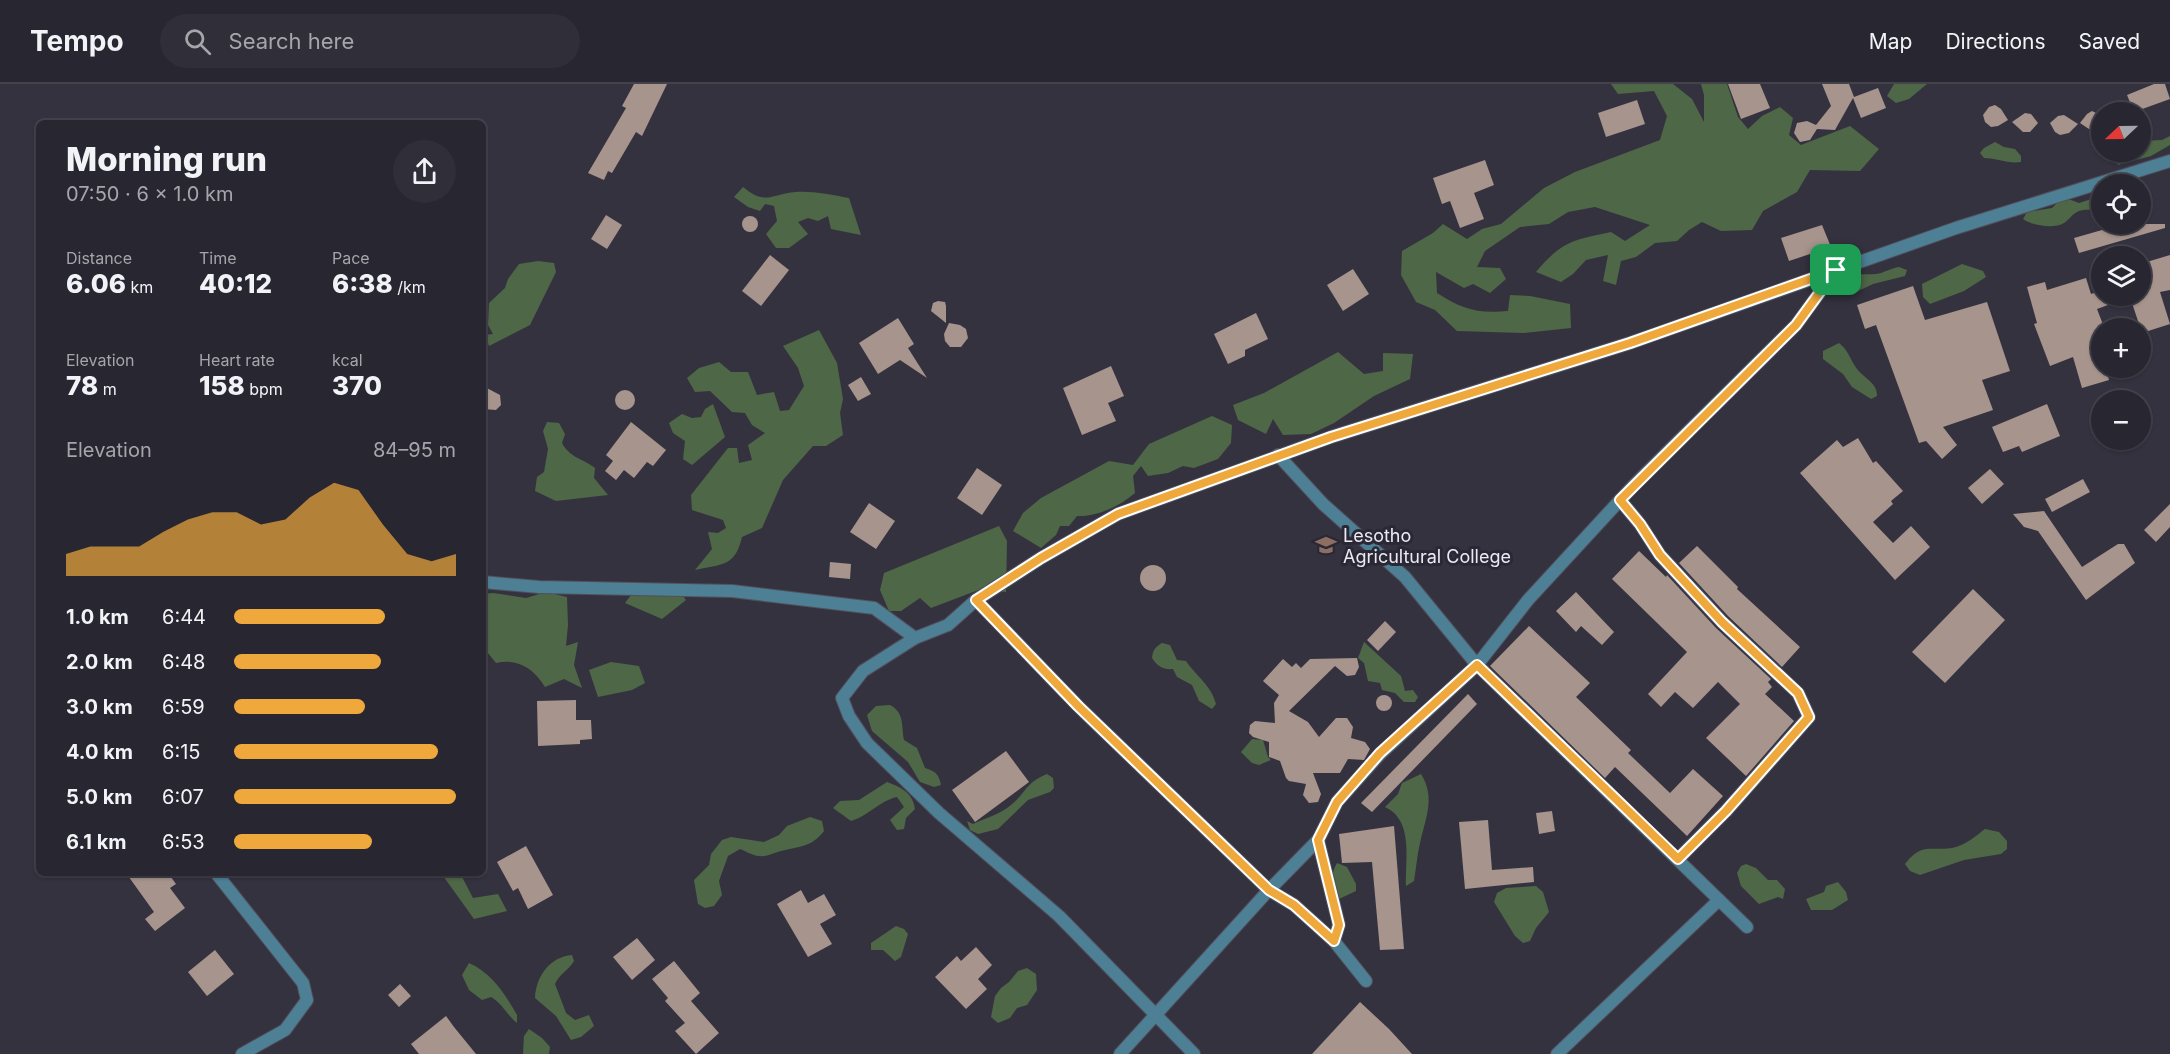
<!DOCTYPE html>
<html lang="en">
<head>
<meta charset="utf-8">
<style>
	:root { --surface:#282630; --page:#302e38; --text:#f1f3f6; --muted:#a5a5ab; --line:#44434c; --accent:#eea83c }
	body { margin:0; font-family:Inter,sans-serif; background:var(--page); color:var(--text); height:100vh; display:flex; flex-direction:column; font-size:22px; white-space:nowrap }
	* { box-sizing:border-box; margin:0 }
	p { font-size:20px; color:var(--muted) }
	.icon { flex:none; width:33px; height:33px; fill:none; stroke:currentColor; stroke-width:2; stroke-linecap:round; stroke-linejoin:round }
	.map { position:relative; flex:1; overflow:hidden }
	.panel { position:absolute; left:36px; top:36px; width:450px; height:756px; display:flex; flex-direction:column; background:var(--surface); border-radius:9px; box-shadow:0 2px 4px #0004,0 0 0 2px var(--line) }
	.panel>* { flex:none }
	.needle { width:39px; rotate:248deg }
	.buttons { position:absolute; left:2091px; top:18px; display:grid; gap:12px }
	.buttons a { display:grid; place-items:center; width:60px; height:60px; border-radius:50%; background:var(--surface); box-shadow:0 2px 4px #0004,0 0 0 2px var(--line); font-size:30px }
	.pin { position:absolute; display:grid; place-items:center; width:51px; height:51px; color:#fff; margin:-26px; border-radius:12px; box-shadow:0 3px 9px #0006 }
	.round { display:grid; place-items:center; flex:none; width:63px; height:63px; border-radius:32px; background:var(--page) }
	.overview { display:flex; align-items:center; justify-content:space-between; height:102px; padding:0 30px }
	h1 { font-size:33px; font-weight:800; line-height:45px }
	.figures { display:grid; grid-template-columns:repeat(3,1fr); gap:9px; height:102px; padding:6px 30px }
	.figures div { display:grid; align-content:center }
	.figures b { font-size:26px; font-weight:800 }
	.figures small { font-size:16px; font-weight:400 }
	.figures p { font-size:16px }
	.chart { height:168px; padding:12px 30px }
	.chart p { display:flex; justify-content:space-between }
	.chart svg { width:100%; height:108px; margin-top:6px; fill:var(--accent); opacity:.7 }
	ul { padding:0 30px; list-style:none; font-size:20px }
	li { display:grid; grid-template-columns:96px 72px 1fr; align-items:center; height:45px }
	li i { height:15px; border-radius:8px; background:var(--accent) }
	header { display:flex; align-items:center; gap:36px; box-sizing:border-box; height:84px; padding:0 30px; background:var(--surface); border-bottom:2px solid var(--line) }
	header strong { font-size:28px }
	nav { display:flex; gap:33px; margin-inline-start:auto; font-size:21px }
	.search { width:420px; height:54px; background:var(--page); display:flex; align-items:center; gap:15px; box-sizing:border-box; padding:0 21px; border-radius:33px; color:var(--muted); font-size:22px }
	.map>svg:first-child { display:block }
	.green { fill:#4e6746 }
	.building { fill:#a6948d }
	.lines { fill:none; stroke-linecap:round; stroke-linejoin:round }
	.street-casing { stroke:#524f5c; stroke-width:14 }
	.street { stroke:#4d7f95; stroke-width:12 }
	.route-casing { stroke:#fff; stroke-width:12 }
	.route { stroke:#eea83c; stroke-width:8 }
	.labels { text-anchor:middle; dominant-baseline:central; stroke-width:6; stroke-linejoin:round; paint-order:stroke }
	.poi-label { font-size:18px; fill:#ebeaf2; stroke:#2b2835; text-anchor:start }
</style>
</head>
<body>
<header>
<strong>Tempo</strong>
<div class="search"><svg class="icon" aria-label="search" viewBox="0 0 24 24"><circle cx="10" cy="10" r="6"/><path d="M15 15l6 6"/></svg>Search here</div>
<nav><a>Map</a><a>Directions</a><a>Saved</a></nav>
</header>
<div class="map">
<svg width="2170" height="970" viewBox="0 0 2170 970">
	<rect width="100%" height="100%" fill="#353240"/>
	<!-- green -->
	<g class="green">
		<path d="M1611 0H1673L1692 15 1704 38V11L1701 0H1727L1738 33 1748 45 1762 32 1780 23 1793 34 1789 51 1801 61 1850 42 1879 65 1860 87 1810 86 1797 108 1763 127 1752 146 1721 147 1702 138 1689 146 1677 157 1655 159 1636 173 1621 177 1616 201 1603 197 1608 171 1586 176 1573 190 1561 198 1536 188C1562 157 1573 156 1611 148L1625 157 1650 141 1595 123 1568 128 1549 140 1520 143 1485 167 1477 183 1500 184 1506 195 1490 209 1473 200 1464 204 1436 188 1437 209C1462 225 1477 230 1508 227L1510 211 1530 212 1570 220 1571 244 1523 249 1457 247 1435 226 1416 218 1401 191 1402 167 1433 149 1443 140 1467 155 1482 145 1501 140 1544 104 1575 88 1660 56 1667 32 1654 7 1618 10Z"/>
		<path d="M1894 0H1927L1909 15 1896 19 1887 12Z"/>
		<path d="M2170 52V61L2151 72 2118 81 2116 77 2120 68H2140L2141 57 2162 56Z"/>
		<path d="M1995 58 2004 63 2015 65 2021 72V78C2007 80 1998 74 1984 74L1980 69 1984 64Z"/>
		<path d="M743 103C766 122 771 110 796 108 813 107 832 111 849 114L861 151 831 145 828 132 818 137 808 134 798 138 808 150 789 164H776L766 150 777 137 774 122 765 120 760 127 748 123 734 113Z"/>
		<path d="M2101 112V121C2095 128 2087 124 2079 127 2073 129 2070 135 2064 139 2054 145 2033 142 2023 135L2027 128 2052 124 2063 113 2079 119Z"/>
		<path d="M538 177 554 179 556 188 530 241 489 262 485 251 493 250 488 241 489 219 505 204 508 195 519 180Z"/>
		<path d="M1962 180 1983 187 1986 193 1964 207 1930 220 1923 213 1922 200Z"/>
		<path d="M1899 183 1907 186 1905 192 1873 200 1852 210 1838 205 1837 202C1847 187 1861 191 1876 190 1884 189 1891 184 1899 183Z"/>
		<path d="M819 246 837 279 843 315 840 329 843 351 826 362H813L783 396 762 444 742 453C735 483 722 480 695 486L712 465 708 448 718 449 726 444 723 436 692 426 691 411 728 364H737L739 379 752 376 748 361 765 349 752 341 745 329 732 328 710 307 695 308 687 294 699 284 719 278 731 288H748L757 311 774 308 780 327 789 326 804 302 798 284 783 262Z"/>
		<path d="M1839 259C1848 266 1849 273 1855 282 1861 293 1878 298 1877 312L1871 315 1852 303 1843 290 1823 275V267Z"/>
		<path d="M1338 268 1364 290 1383 287V269L1413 270 1410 295 1374 312 1334 339 1311 350 1283 351 1273 335 1266 350 1238 336 1233 321 1264 309Z"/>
		<path d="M713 320 725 353 692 381 683 375 685 357 673 349 669 339 682 330 692 334 701 333 705 325Z"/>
		<path d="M1212 332 1232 341 1231 359 1218 375 1194 384 1183 382 1168 389 1148 392 1141 382 1133 392 1135 409C1120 422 1097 433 1077 432L1069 442H1060L1056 451 1041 464 1013 447 1023 429 1041 414 1109 377 1133 381 1149 360Z"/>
		<path d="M547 338 559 339 565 350 562 359C570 374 582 374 595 384L594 394 608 411 556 417 535 407 537 393 544 388 548 365 543 347Z"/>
		<path d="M999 442 1007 457 1006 508 981 505 931 524 920 514 901 527H889L880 506 884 489Z"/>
		<path d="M546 508 567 513 568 541 566 562 578 558 574 581 582 604 564 595 545 603C534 585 518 574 496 579L483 563V510L493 509 526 514Z"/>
		<path d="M631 511 683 512 686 516 662 535 625 519Z"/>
		<path d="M1364 558 1401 592 1405 607 1413 606 1418 613 1415 618H1404L1395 609 1382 606 1380 599 1368 597 1364 579 1358 574Z"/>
		<path d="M1162 559 1170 561 1177 576 1186 577C1197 593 1211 601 1216 620L1212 625 1199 617 1192 601 1177 593 1173 585C1163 586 1157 582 1152 574 1153 566 1155 563 1162 559Z"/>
		<path d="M611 578 639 582 645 599 632 606 598 613 589 586Z"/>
		<path d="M890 621C905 629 901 642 904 656L917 664 925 684C935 687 939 690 941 701L934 703 920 698 908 678 872 647 867 631 876 622Z"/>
		<path d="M1252 655 1263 656 1268 673 1271 676 1259 681 1252 679 1241 668Z"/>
		<path d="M1047 690 1053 694 1054 704 1050 708 1028 716 998 745 978 750 970 746 967 737 973 740C986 734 1000 730 1011 721 1027 708 1025 699 1047 690Z"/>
		<path d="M1421 690C1436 714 1425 735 1420 759 1417 772 1416 785 1414 797L1406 802C1405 776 1414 736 1385 723L1398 710 1402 699Z"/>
		<path d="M887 698C901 703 913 709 915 725L906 734 904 745 897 746 890 736 904 723 897 713C879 717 870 731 851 737L833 724 840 717 859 716Z"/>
		<path d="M810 733 822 737 824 747C811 764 799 762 781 767 773 769 768 773 758 772 752 771 745 767 740 765L728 772 719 797 722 811 714 822 705 824 698 820 694 796 709 781 711 770 722 756 731 753 764 758 779 751 787 742Z"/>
		<path d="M1985 745 1999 748 2007 757V765L2001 770 1964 776 1920 791 1910 787 1905 780C1923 756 1933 769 1956 763 1967 760 1977 751 1985 745Z"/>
		<path d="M1337 779 1347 783 1356 800V807L1339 815C1333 801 1329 793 1337 779Z"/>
		<path d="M1746 780 1756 784 1768 796H1777L1785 805 1783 815 1778 813 1759 820 1741 802 1737 789 1741 782Z"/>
		<path d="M441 789H460L473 814 498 810 507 827 474 835Z"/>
		<path d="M1838 798 1846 808 1848 816 1832 826H1811L1806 815 1824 808 1826 802Z"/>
		<path d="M1536 802 1543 808 1549 828 1536 844 1530 857 1523 859 1515 852 1494 818 1497 809 1506 804Z"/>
		<path d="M896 842 904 845 908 850 901 873 895 877 883 866H871V859Z"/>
		<path d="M572 871 574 877C568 887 560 889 555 900L566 929 575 936 589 931 594 942 581 953 571 956 556 932 535 914C536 893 549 873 572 871Z"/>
		<path d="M469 879C493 890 504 909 517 931V939C507 931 502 919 491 913L482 916 469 906 462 891Z"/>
		<path d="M1027 884 1036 890 1037 906 1027 921 1017 924 1010 934 998 939 991 933 995 912 1001 904 1009 898 1018 887Z"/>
		<path d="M529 945 542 954 550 963 549 970H523L524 952Z"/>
	</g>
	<!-- building -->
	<g class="building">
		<path d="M634 0H667L642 52 636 48 612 89 608 87 604 96 588 89 626 24 622 22Z"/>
		<path d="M1728 0H1760L1770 24 1741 35Z"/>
		<path d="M1822 0H1849L1854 13 1878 4 1886 24 1861 34 1853 14 1835 46 1817 45 1810 56 1800 58 1794 49 1797 39 1807 37 1816 41 1831 22Z"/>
		<path d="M2154 0H2165L2170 15 2134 28 2127 11Z"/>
		<path d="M1637 16 1645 40 1606 53 1598 29Z"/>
		<path d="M1995 21 2001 25 2008 36 1998 42 1991 43 1985 38 1983 31 1989 23Z"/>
		<path d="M2092 27 2102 32V41L2095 45H2089L2080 39 2087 30Z"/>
		<path d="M2025 29 2031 30 2038 39 2030 48H2023L2012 38Z"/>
		<path d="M2064 31 2078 40 2069 49 2060 51 2055 48 2050 39 2058 32Z"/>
		<path d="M1485 76 1494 101 1474 109 1484 135 1460 144 1450 117 1442 120 1433 94Z"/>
		<path d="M606 131 622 141 607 165 591 155Z"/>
		<circle cx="750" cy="140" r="8"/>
		<path d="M2123 140H2165V144L2079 169 2074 154Z"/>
		<path d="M1822 141 1831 163 1789 177 1781 154Z"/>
		<path d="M770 171 789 186 761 222 742 207Z"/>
		<path d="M2170 171V206L2160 208 2170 240 2142 249 2130 213 2097 225 2102 238V284H2106L2109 296 2082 304 2073 273 2050 282 2034 240 2037 239 2027 203 2045 198 2047 206 2086 194 2091 210 2102 206V212H2140V180Z"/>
		<path d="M1353 185 1369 210 1343 227 1327 201Z"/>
		<path d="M1913 202 1925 236 1987 218 2010 287 1982 296 1993 326 1943 343 1957 361 1942 375 1926 357 1919 359 1876 241 1865 245 1857 221Z"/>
		<path d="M938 217 945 218 946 222V239L931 227 933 219Z"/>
		<path d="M1256 229 1268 255 1245 266V272L1228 280 1214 250Z"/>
		<path d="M898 234 914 260 908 264 927 294 900 276 878 290 859 259Z"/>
		<path d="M949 239 960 241 966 245 968 254 961 263H950L945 257 944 250Z"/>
		<path d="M1111 282 1124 312 1108 319 1116 337 1082 351 1063 304Z"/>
		<path d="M861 293 871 310 858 317 848 301Z"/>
		<path d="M483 302 500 311 501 321 496 326 483 325Z"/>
		<circle cx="625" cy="316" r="10"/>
		<path d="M2047 320 2060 352 2022 368 2019 362 2003 368 1992 343Z"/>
		<path d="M631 338 666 366 653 382 647 378 634 394 624 386 616 396 605 387 613 377 606 371Z"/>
		<path d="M1858 354 1873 379 1876 377 1903 407 1891 417 1893 420 1873 438 1893 459 1911 442 1930 463 1895 496 1800 389 1837 356 1843 363Z"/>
		<path d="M977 384 1002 401 982 431 957 414Z"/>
		<path d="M1990 385 2004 400 1982 420 1968 404Z"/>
		<path d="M2083 395 2090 408 2052 428 2045 415Z"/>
		<path d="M869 419 895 437 876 465 850 448Z"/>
		<path d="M2170 420V443L2156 458 2144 446Z"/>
		<path d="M2044 427 2082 483 2118 460H2124L2135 479 2086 516 2038 447 2024 443 2013 430Z"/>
		<path d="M1697 462 1738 503 1737 505 1800 563 1782 583 1728 532 1679 479Z"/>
		<path d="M1639 467 1666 493 1667 491 1716 544 1771 595 1768 598 1772 603 1765 610 1794 637 1746 692 1706 654 1740 620 1718 598 1693 624 1675 608 1661 623 1648 610 1687 568 1612 495Z"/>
		<path d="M830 478 851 480 850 495 829 493Z"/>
		<circle cx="1153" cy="494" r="13"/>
		<path d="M1973 505 2005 536 1945 599 1912 568Z"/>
		<path d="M1576 508 1614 548 1602 561 1581 542 1576 548 1556 527Z"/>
		<path d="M1385 537 1396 548 1378 567 1367 556Z"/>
		<path d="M1529 542 1590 599 1576 613 1631 666 1628 669 1670 709 1693 685 1723 712 1687 752 1615 683 1605 694 1490 582Z"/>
		<path d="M1357 574 1359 583 1355 591 1347 592 1335 582 1289 627 1308 638 1319 653 1336 634H1347L1353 643 1351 654 1365 658 1370 665 1364 676 1348 675 1340 689H1313L1321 710 1318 718 1309 719 1303 711 1306 700 1289 697 1286 694 1280 677 1269 673V658L1253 653 1249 649 1250 641 1255 637 1275 639 1274 619 1279 611 1263 597 1283 575 1292 583 1296 579 1301 584 1310 575Z"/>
		<path d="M1468 610 1477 620 1372 728 1361 719Z"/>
		<circle cx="1384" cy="619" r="8"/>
		<path d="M576 616V636H591L592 655 580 656V660L538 662 537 617Z"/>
		<path d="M1006 667 1029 698 975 738 952 706Z"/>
		<path d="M1552 727 1555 747 1539 750 1536 729Z"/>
		<path d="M1488 736 1492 786 1533 783 1534 798 1465 805 1459 738Z"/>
		<path d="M1394 742 1404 865 1380 866 1372 778 1342 779 1339 750Z"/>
		<path d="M526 762 553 811 528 825 518 804 513 807 497 778Z"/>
		<path d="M126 789H168L176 800 170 804 185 824 155 847 145 835 154 828Z"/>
		<path d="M801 806 808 819 824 810 836 831 820 840 832 860 808 873 777 820Z"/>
		<path d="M637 854 655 876 632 896 613 873Z"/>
		<path d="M976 863 992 881 978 895 987 905 966 925 935 893 957 872 961 877Z"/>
		<path d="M215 866 234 890 207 912 188 888Z"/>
		<path d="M674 877 700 909 691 917 719 949 696 970 675 947 685 939 665 917 668 914 652 895Z"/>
		<path d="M400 900 411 912 399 923 388 911Z"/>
		<path d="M1360 918 1389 945 1412 970H1312Z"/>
		<path d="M446 932 454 943 476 970H419L411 960Z"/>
	</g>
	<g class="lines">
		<defs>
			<g id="street">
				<path d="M1278 371 1323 420 1405 493 1477 581 1747 843"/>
				<path d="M1620 416 1640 440 1660 471 1722 538 1798 609 1809 633 1726 727 1678 775"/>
				<path d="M483 498 539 503 732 507 874 524 915 554"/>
				<path d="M976 516 1079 623 1269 806 1294 821 1334 857"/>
				<path d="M1318 756 1339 841 1334 857 1366 897"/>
				<path d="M216 789 303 899 307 916 285 946 242 970"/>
				<path d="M1120 970 1269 806 1318 756 1337 718 1380 670 1477 581 1528 516 1634 401 1796 241 1836 186"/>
				<path d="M1194 970 1059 832 939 729 867 659 849 632 842 614 863 587 915 554 948 541 976 516 1041 474 1118 430 1331 353 1630 259 1956 144 2170 77"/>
				<path d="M1557 970 1719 816"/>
			</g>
		</defs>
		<!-- street casing -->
		<use href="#street" class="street-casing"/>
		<!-- street -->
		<use href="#street" class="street"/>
	</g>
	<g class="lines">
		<defs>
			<path id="route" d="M1836 186 1796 241 1620 416 1640 440 1660 471 1722 538 1798 609 1809 633 1726 727 1678 775 1477 581 1380 669 1337 718 1318 756 1339 841 1334 857 1294 821 1269 806 1078 622 976 516 1041 474 1118 430 1331 353 1630 259Z"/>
		</defs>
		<!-- route casing -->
		<use href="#route" class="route-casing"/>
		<!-- route -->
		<use href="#route" class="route"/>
	</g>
	<!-- icons -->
	<defs>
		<symbol id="university-bare" viewBox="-9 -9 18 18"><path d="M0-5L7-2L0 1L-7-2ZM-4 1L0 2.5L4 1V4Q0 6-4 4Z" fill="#8d6e63" stroke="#2b2835" stroke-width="2.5" paint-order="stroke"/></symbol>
	</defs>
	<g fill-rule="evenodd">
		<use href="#university-bare" x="1311" y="446" width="30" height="30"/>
	</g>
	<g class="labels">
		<!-- poi labels -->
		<g class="poi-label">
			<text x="1343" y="451">Lesotho<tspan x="1343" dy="21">Agricultural College</tspan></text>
		</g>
	</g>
</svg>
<div class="buttons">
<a><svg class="needle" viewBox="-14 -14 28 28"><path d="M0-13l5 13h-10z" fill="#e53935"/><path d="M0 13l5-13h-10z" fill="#a5a5ab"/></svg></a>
<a><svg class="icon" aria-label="locate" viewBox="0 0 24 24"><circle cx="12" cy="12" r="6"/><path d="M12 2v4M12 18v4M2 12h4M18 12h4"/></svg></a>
<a><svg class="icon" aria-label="layers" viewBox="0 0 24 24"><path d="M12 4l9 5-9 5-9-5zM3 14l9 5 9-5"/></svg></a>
<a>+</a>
<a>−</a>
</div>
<div class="pin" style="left:1836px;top:186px;background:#1e9e55"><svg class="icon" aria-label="arrive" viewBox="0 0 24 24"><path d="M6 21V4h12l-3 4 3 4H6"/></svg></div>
<section class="panel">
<div class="overview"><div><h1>Morning run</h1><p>07:50 · 6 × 1.0 km</p></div><a class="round"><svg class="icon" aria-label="share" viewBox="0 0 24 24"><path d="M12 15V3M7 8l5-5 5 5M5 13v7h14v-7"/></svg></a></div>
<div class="figures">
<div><p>Distance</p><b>6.06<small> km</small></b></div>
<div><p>Time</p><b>40:12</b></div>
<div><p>Pace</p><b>6:38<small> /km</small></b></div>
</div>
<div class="figures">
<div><p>Elevation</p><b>78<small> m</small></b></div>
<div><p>Heart rate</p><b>158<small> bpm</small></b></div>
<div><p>kcal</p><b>370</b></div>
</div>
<div class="chart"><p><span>Elevation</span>84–95 m</p>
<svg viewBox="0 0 160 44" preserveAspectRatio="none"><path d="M0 44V35L10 32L20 32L30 32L40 26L50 21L60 18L70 18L80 23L90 21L100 12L110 6L120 9L130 23L140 35L150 38L160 35V44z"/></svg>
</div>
<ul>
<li><b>1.0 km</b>6:44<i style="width:68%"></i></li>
<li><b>2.0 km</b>6:48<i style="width:66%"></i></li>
<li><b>3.0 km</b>6:59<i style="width:59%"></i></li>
<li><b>4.0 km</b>6:15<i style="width:92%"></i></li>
<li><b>5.0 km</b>6:07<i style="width:100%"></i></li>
<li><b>6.1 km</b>6:53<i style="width:62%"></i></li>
</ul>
</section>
</div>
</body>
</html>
